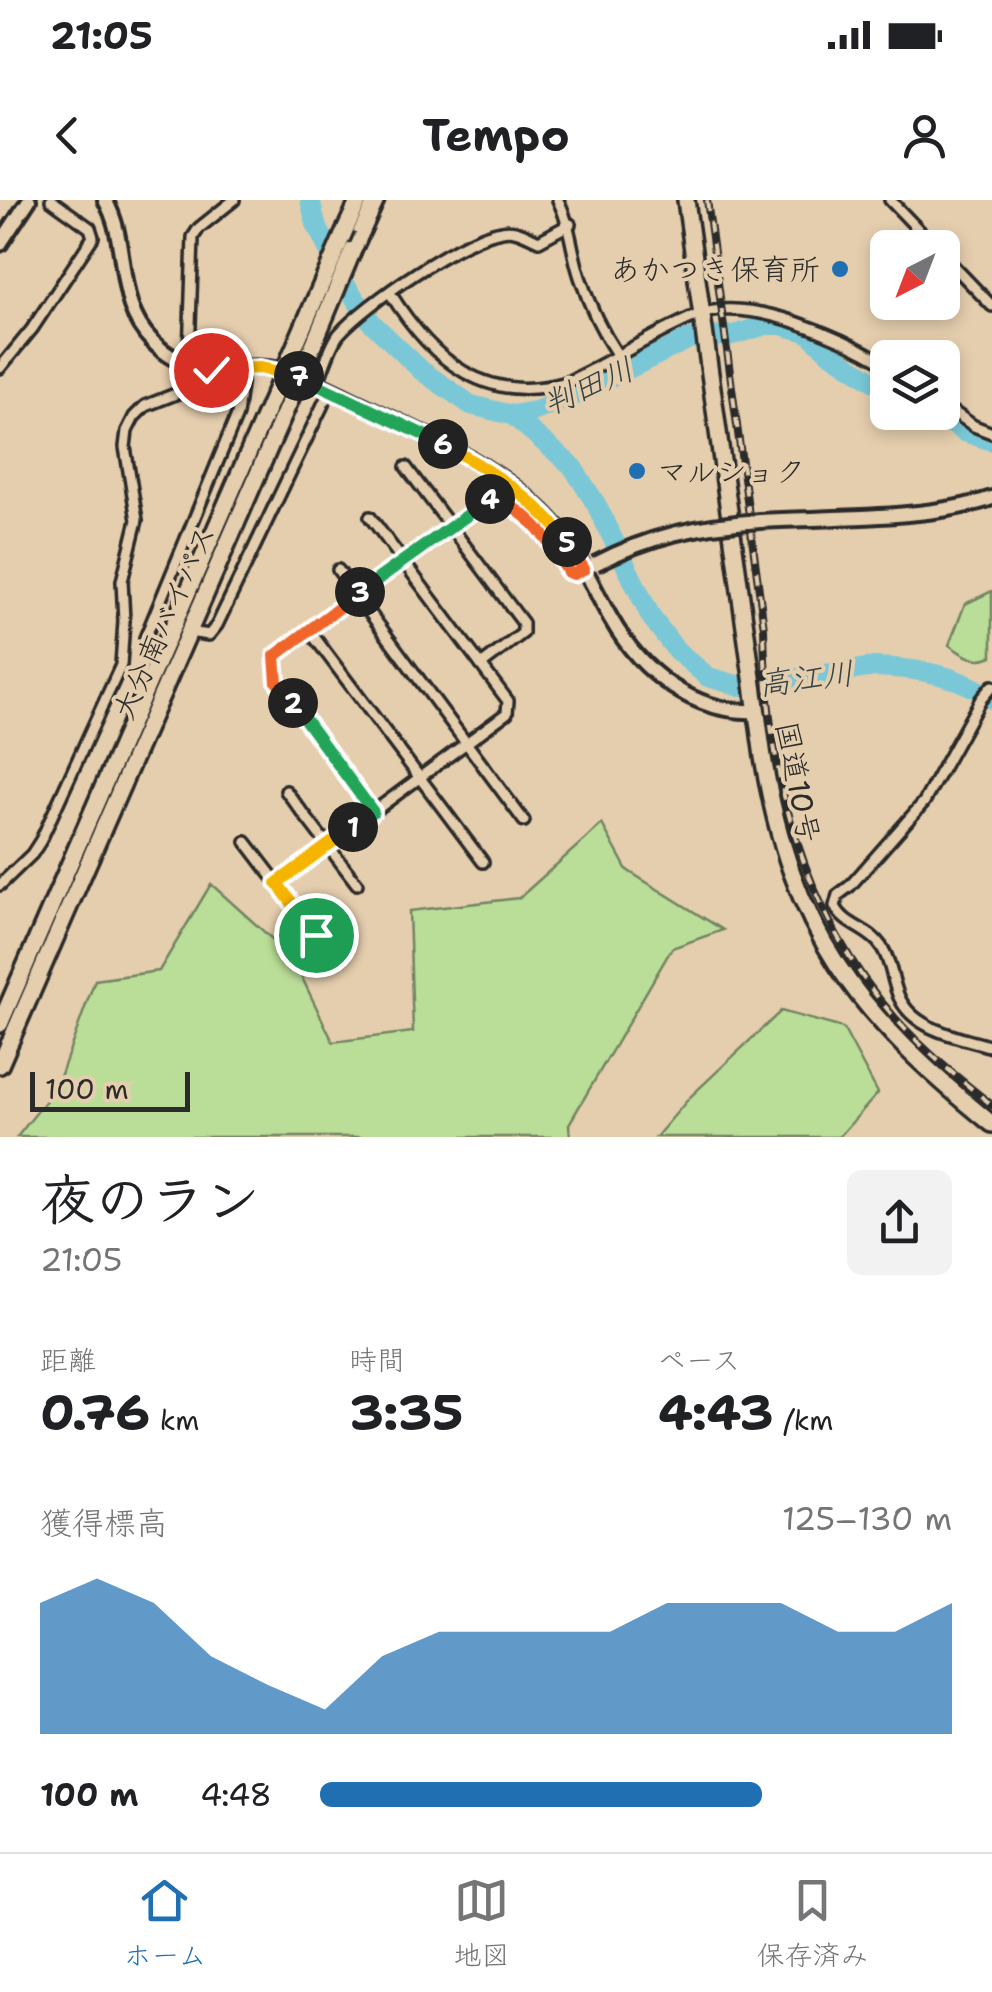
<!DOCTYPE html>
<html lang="ja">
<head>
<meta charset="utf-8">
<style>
	:root { --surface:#fff; --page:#f2f2f2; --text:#202124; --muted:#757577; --line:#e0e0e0; --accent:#1f6fb2 }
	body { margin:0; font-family:"Shantell Sans","Klee One",sans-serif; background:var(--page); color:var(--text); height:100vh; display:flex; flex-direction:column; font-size:38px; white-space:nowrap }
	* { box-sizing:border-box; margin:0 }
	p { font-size:32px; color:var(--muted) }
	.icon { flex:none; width:55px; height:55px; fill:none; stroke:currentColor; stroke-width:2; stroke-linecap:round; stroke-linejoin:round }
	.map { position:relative; height:937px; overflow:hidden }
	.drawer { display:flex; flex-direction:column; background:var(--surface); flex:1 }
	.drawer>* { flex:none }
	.needle { width:65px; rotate:222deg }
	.controls { position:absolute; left:870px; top:30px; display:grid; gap:20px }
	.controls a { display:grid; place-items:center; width:90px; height:90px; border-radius:15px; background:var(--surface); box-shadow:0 5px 15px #0003; font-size:50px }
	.scale { position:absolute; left:30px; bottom:25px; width:160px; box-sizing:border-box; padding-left:10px; border:5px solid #2b2b2b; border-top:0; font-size:28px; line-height:35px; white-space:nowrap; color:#2b2b2b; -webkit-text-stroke:8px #e5ceae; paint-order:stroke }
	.pin { position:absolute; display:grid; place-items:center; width:85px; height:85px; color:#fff; margin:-42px; border:5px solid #fff; border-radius:50%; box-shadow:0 2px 10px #0007 }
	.km { position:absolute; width:50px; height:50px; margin:-25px; border-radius:50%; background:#222; color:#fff; font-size:28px; line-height:50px; text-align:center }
	.round { display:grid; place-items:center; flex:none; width:105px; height:105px; border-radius:15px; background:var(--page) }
	.headline { display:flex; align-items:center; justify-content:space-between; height:170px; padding:0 40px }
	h1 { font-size:55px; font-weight:700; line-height:75px }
	.figures { display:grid; grid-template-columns:repeat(3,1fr); gap:15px; height:170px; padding:10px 40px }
	.figures div { display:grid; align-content:center }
	.figures b { font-size:50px; font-weight:700 }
	.figures small { font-size:28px; font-weight:400 }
	.figures p { font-size:28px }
	.chart { height:280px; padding:20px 40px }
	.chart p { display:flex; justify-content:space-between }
	.chart svg { width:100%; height:180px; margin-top:10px; fill:var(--accent); opacity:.7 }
	ul { padding:0 40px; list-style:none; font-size:32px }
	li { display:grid; grid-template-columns:160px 120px 1fr; align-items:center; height:75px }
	li i { height:25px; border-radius:12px; background:var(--accent) }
	.status { display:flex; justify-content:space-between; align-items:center; height:70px; padding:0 50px; background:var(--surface); direction:ltr }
	.status svg { height:28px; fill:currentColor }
	header { display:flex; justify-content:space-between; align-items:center; height:130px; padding:0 40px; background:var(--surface); font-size:45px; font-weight:700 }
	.menu { display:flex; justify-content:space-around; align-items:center; height:140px; border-top:2px solid var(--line); background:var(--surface); font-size:28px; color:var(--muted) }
	.menu a { display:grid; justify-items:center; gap:5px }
	.menu .on { color:var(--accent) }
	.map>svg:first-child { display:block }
	.green { fill:#bade98; stroke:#728462; stroke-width:2.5 }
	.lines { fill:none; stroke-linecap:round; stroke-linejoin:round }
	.river { stroke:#7ac8d7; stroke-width:20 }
	.street-casing { stroke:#2b2b2b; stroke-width:16 }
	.secondary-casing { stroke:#2b2b2b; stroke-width:20 }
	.highway-casing { stroke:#2b2b2b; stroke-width:22 }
	.street { stroke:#e5ceae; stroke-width:9 }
	.secondary { stroke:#e5ceae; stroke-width:12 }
	.highway { stroke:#e5ceae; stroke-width:15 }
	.rail-casing { stroke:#2b2b2b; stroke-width:8 }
	.rail { stroke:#e5ceae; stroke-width:4; stroke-dasharray:11; stroke-linecap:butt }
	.secondary-bridge-casing { stroke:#2b2b2b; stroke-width:20; stroke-linecap:butt }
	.highway-bridge-casing { stroke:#2b2b2b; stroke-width:22; stroke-linecap:butt }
	.secondary-bridge { stroke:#e5ceae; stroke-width:12 }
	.highway-bridge { stroke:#e5ceae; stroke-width:15 }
	.split-1-casing { stroke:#fff; stroke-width:20 }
	.split-2-casing { stroke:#fff; stroke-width:20 }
	.split-3-casing { stroke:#fff; stroke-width:20 }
	.split-4-casing { stroke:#fff; stroke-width:20 }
	.split-5-casing { stroke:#fff; stroke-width:20 }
	.split-6-casing { stroke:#fff; stroke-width:20 }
	.split-7-casing { stroke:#fff; stroke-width:20 }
	.split-8-casing { stroke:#fff; stroke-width:20 }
	.split-1 { stroke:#f5b400; stroke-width:12 }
	.split-2 { stroke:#22a559; stroke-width:12 }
	.split-3 { stroke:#f0652b; stroke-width:12 }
	.split-4 { stroke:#22a559; stroke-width:12 }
	.split-5 { stroke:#f0652b; stroke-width:12 }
	.split-6 { stroke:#f5b400; stroke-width:12 }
	.split-7 { stroke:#22a559; stroke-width:12 }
	.split-8 { stroke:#f5b400; stroke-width:12 }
	.poi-dot { fill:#1f6fb2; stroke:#e5ceae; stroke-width:4 }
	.labels { text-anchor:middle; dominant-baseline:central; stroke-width:8; stroke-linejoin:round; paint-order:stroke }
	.poi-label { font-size:30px; fill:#2b2b2b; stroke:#e5ceae; text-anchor:end }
	.street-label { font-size:30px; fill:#2b2b2b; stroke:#e5ceae }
	.water-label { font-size:32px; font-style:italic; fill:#374345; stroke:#e5ceae }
</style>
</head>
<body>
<div class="status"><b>21:05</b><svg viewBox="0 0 49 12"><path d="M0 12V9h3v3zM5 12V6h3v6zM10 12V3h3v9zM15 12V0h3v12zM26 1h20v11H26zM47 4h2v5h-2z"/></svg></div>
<header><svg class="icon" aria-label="back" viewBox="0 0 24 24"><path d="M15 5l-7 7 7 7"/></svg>Tempo<svg class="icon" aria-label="person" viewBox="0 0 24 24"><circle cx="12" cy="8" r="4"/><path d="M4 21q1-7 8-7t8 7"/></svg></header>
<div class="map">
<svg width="992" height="937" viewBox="0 0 992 937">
	<rect width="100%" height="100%" fill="#e5ceae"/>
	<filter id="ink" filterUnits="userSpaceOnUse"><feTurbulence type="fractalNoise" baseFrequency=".01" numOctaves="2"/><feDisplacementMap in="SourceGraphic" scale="20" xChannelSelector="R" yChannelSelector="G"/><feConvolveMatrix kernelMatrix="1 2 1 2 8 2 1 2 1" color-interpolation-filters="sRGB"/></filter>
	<g filter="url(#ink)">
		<!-- green -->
		<g class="green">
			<path d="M992 391V456C974 464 964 455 949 445L965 404Z"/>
			<path d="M602 624 627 670 723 730 672 748 569 924 570 937H17L56 888 95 780 159 771 211 684 292 757 333 842 413 832 409 711 519 698Z"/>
			<path d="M781 811 843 828 878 893 839 937H656L691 896Z"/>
		</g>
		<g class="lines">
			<!-- river -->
			<g class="river">
				<path d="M310 0 316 24 345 84 372 123 422 171 471 205 512 215 535 211 570 198 689 139 733 135 766 125H781L807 132 830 153 888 191"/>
				<path d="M916 212 942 217 964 232 992 241"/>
				<path d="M512 215 572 266 596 304 651 417 676 450 708 477 740 486 875 467C913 468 961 475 992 499"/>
			</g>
			<defs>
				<g id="street">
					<path d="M558 0C571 26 571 50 580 77 589 105 602 132 618 156"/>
					<path d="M890 0 936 48"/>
					<path d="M942 54 992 106"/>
					<path d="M390 93C432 160 485 206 567 182 611 162 653 133 698 115 751 95 843 138 888 165"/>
					<path d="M0 168 32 129 93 37 90 28 51 0"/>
					<path d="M317 184C324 169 329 147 339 134 365 104 463 37 502 31 516 28 527 36 539 41L570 24"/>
					<path d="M942 204 974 226 992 233"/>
					<path d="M406 267 523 423V433L481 465"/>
					<path d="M338 370 524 621"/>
					<path d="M309 430 483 662"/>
					<path d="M189 432 209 435 217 425 330 190"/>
					<path d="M161 456 146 448 145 438 237 215 243 169"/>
					<path d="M992 486 981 499 924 602 850 686 838 695 835 706C844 726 869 728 881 746 891 760 892 781 899 797 914 831 960 837 992 847"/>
					<path d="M286 591 357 684"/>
					<path d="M373 612 277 482 275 456 486 300C524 299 552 347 570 373L584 369"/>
					<path d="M246 642 317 735"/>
					<path d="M277 683 507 513 508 501 370 317"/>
					<path d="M0 685 32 654 41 640 121 465 124 421 122 381 137 320 125 247 127 231 134 217 145 206 178 193 188 184 193 37 199 28 234 0"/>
				</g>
				<g id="secondary">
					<path d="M105 0C131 45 113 103 153 142 202 190 235 156 288 172 315 180 340 195 365 206 431 238 508 270 557 327 580 354 593 388 611 419 641 472 694 514 757 511"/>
					<path d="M0 44 29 0"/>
					<path d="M760 321C828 317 930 320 992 298"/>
				</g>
				<g id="highway">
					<path d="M686 0 763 557C792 732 856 814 992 924"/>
					<path d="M346 28 359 0"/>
					<path d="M353 50 376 0"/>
					<path d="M0 824 278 185"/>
					<path d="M0 865 294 191"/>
				</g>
			</defs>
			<!-- street casing -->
			<use href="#street" class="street-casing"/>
			<!-- secondary casing -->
			<use href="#secondary" class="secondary-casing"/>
			<!-- highway casing -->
			<use href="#highway" class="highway-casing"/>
			<!-- street -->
			<use href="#street" class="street"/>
			<!-- secondary -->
			<use href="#secondary" class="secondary"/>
			<!-- highway -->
			<use href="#highway" class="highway"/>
			<defs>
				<path id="rail" d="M707 0 764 428C766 568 801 712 895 818 924 851 958 878 992 905"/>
			</defs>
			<!-- rail casing -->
			<use href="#rail" class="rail-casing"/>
			<!-- rail -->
			<use href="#rail" class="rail"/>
			<defs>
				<path id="secondary-bridge" d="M595 364C649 336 699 325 760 321"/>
				<g id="highway-bridge">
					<path d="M278 185 346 28"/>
					<path d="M294 191 353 50"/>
				</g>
			</defs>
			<!-- secondary-bridge casing -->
			<use href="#secondary-bridge" class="secondary-bridge-casing"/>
			<!-- highway-bridge casing -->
			<use href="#highway-bridge" class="highway-bridge-casing"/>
			<!-- secondary-bridge -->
			<use href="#secondary-bridge" class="secondary-bridge"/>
			<!-- highway-bridge -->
			<use href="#highway-bridge" class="highway-bridge"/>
		</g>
	</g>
	<g class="lines" filter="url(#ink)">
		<defs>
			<path id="split-1" d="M316 735 277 683 353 627"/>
			<path id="split-2" d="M293 503 373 612 353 627"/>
			<path id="split-3" d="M293 503 277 482 275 456 360 392"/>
			<path id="split-4" d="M360 392 490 299"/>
			<path id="split-5" d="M490 299C527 306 551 342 568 372L574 374 584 369 567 342"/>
			<path id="split-6" d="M443 244C488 269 538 300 567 342"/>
			<path id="split-7" d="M299 176 443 244"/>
			<path id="split-8" d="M211 170 260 168 299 176"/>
		</defs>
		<!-- split-1 casing -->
		<use href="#split-1" class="split-1-casing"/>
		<!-- split-2 casing -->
		<use href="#split-2" class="split-2-casing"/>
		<!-- split-3 casing -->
		<use href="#split-3" class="split-3-casing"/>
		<!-- split-4 casing -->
		<use href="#split-4" class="split-4-casing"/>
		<!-- split-5 casing -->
		<use href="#split-5" class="split-5-casing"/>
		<!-- split-6 casing -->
		<use href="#split-6" class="split-6-casing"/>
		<!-- split-7 casing -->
		<use href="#split-7" class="split-7-casing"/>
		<!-- split-8 casing -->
		<use href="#split-8" class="split-8-casing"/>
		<!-- split-1 -->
		<use href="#split-1" class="split-1"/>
		<!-- split-2 -->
		<use href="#split-2" class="split-2"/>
		<!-- split-3 -->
		<use href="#split-3" class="split-3"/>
		<!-- split-4 -->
		<use href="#split-4" class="split-4"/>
		<!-- split-5 -->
		<use href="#split-5" class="split-5"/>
		<!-- split-6 -->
		<use href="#split-6" class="split-6"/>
		<!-- split-7 -->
		<use href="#split-7" class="split-7"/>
		<!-- split-8 -->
		<use href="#split-8" class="split-8"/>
	</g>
	<!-- markers -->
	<g class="poi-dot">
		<circle cx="840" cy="69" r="10"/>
		<circle cx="637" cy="271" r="10"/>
	</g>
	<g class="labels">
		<!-- poi labels -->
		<g class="poi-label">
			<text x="820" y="69">あかつき保育所</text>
			<text x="657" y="271" text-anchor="start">マルショク</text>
		</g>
		<!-- street labels -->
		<g class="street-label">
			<text transform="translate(164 422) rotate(-66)">大分南バイパス</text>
			<text transform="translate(798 582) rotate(79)">国道10号</text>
		</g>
		<!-- water labels -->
		<g class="water-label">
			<text transform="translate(588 186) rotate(-24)">判田川</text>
			<text transform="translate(806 478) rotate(-7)">高江川</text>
		</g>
	</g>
</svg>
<div class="controls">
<a><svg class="needle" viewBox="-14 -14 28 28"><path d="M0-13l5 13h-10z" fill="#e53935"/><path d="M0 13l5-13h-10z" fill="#757577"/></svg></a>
<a><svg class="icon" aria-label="layers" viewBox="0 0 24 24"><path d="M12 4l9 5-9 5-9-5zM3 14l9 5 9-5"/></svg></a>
</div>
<div class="scale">100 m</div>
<div class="pin" style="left:316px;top:735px;background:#1e9e55"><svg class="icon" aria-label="arrive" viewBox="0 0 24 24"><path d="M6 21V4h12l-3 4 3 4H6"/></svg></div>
<div class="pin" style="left:211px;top:170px;background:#d93025"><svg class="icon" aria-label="check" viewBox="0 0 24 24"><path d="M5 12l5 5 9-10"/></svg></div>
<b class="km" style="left:353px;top:627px">1</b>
<b class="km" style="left:293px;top:503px">2</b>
<b class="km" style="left:360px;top:392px">3</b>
<b class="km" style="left:490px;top:299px">4</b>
<b class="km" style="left:567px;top:342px">5</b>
<b class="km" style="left:443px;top:244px">6</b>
<b class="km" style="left:299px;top:176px">7</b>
</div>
<section class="drawer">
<div class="headline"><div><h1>夜のラン</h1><p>21:05</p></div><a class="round"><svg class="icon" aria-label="share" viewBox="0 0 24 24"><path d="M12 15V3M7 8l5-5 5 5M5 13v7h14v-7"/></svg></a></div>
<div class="figures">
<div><p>距離</p><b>0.76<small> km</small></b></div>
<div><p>時間</p><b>3:35</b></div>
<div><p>ペース</p><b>4:43<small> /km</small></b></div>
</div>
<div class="chart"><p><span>獲得標高</span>125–130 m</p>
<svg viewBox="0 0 160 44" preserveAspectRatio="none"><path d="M0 44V12L10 6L20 12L30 25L40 32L50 38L60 25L70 19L80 19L90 19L100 19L110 12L120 12L130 12L140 19L150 19L160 12V44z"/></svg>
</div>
<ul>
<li><b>100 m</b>4:48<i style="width:70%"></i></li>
</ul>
</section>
<nav class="menu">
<a class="on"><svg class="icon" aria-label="home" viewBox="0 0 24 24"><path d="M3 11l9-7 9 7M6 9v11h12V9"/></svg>ホーム</a>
<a><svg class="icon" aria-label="map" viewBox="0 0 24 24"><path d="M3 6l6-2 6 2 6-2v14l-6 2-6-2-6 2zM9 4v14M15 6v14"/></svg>地図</a>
<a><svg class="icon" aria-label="saved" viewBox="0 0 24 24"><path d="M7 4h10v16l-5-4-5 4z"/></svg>保存済み</a>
</nav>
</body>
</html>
